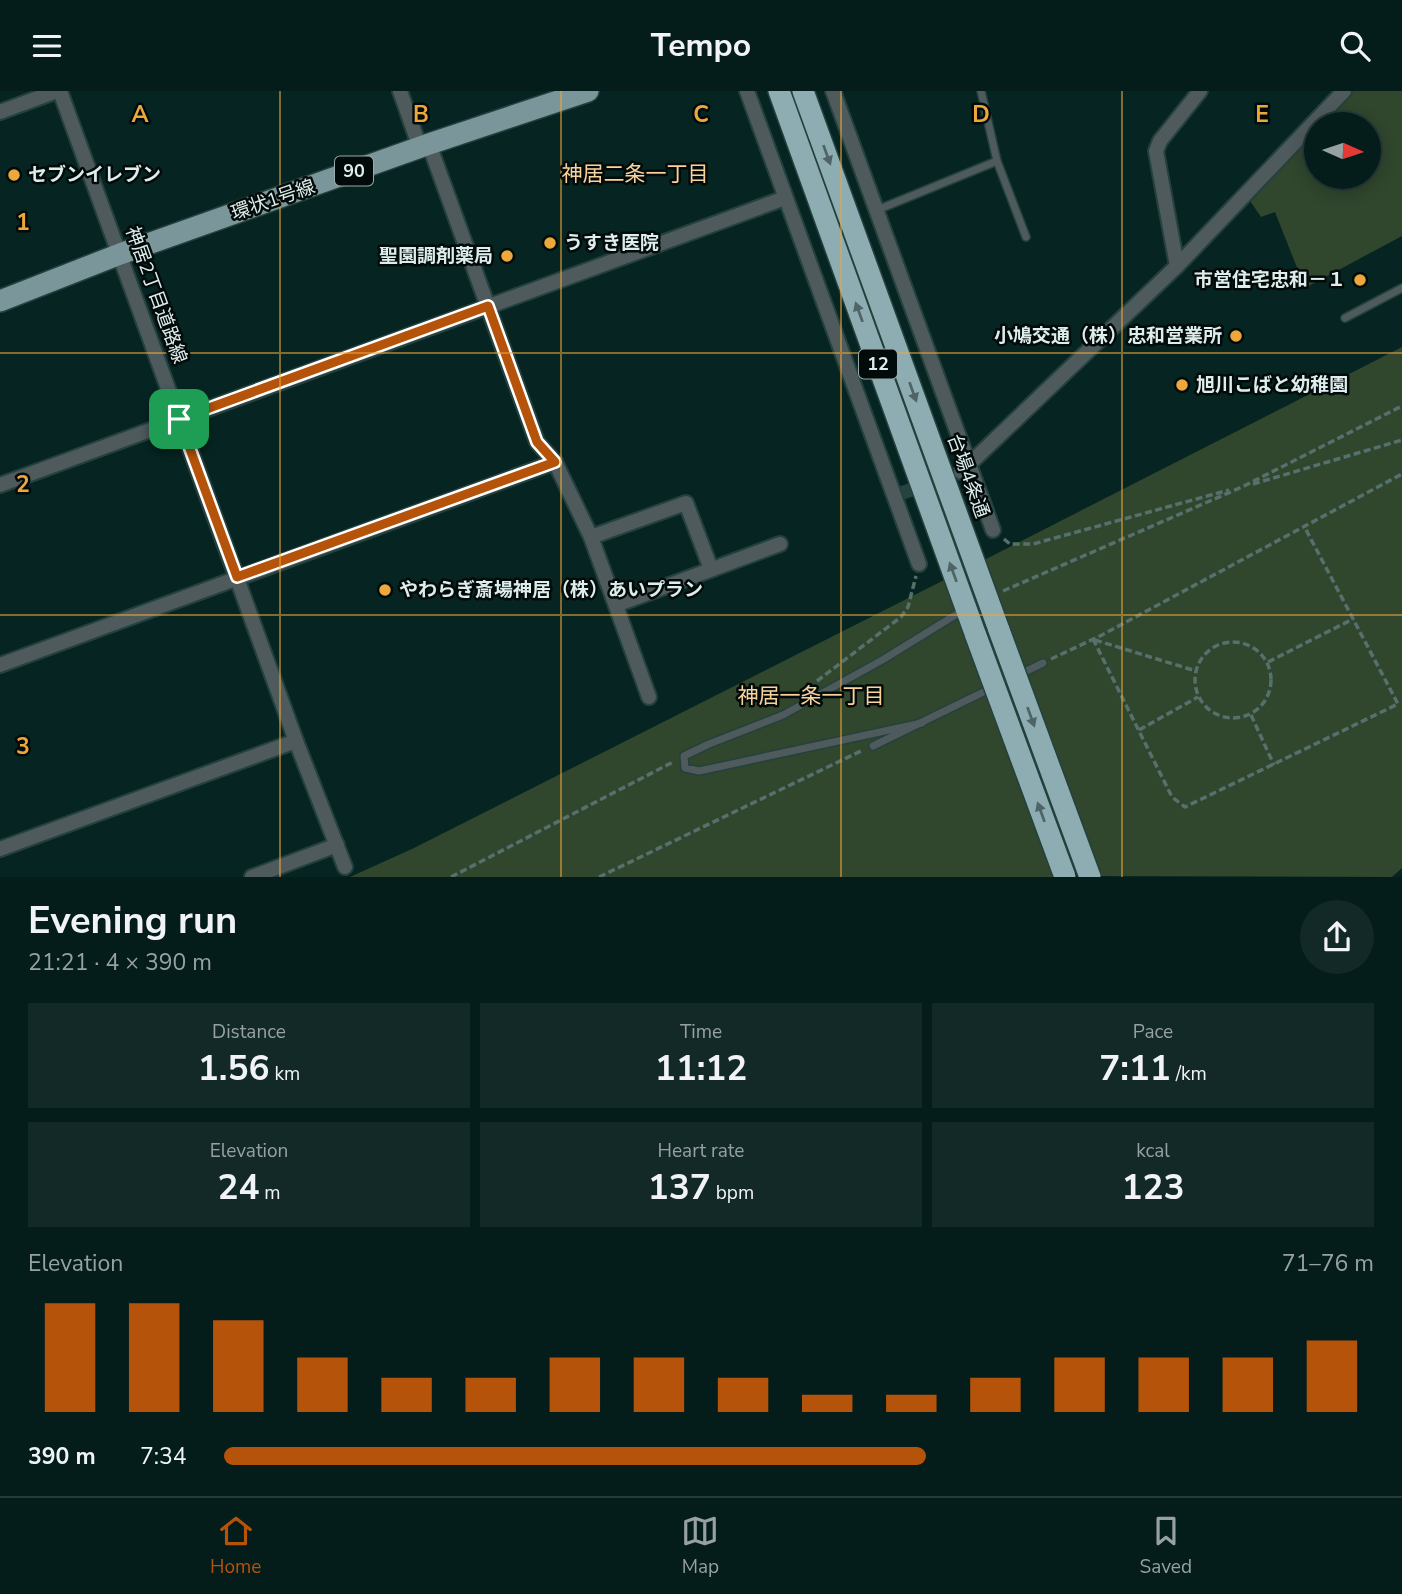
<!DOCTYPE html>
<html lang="en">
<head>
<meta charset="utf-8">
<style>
	:root { --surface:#041c1a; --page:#122927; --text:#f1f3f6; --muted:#97a1a2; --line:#253a39; --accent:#b45309 }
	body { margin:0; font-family:"Nunito Sans","Noto Sans JP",sans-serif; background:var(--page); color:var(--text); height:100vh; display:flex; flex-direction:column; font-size:26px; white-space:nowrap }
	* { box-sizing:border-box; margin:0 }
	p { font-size:23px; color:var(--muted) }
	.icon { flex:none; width:38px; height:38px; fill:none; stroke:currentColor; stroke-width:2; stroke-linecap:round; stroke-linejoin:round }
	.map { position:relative; height:786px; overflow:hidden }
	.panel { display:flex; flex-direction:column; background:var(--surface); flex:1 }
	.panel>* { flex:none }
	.needle { width:46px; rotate:93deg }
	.tools { position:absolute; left:1304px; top:21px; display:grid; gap:14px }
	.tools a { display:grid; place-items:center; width:77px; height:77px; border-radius:50%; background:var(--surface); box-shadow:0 4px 18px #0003,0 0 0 2px var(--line); font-size:35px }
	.pin { position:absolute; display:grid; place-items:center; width:60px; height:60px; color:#fff; margin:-30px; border-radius:14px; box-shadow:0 4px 10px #0006 }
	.round { display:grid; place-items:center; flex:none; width:74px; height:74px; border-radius:37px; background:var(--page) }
	.headline { display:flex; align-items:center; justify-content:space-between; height:119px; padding:0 28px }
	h1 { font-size:38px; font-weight:700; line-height:52px }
	.metrics { display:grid; grid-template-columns:repeat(3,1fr); gap:10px; height:119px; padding:7px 28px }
	.metrics div { display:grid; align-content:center; border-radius:0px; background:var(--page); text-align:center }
	.metrics b { font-size:35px; font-weight:700 }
	.metrics small { font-size:19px; font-weight:400 }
	.metrics p { font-size:19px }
	.chart { height:196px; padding:14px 28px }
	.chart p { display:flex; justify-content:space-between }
	.chart svg { width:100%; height:126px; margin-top:7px; stroke:var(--accent); stroke-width:6 }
	ul { padding:0 28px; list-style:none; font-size:23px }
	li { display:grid; grid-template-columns:112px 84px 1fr; align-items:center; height:52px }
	li i { height:18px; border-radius:9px; background:var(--accent) }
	header { display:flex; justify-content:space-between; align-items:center; height:91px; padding:0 28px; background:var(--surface); font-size:32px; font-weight:700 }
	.tabs { display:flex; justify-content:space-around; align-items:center; height:98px; border-top:2px solid var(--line); background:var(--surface); font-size:19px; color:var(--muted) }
	.tabs a { display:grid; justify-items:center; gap:4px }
	.tabs .selected { color:var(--accent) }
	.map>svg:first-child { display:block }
	.green { fill:#30462d; fill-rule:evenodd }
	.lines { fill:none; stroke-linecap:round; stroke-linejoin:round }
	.street-tunnel { stroke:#264340; stroke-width:14; stroke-dasharray:14 7; stroke-linecap:butt }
	.lane-casing { stroke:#24413e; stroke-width:10 }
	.street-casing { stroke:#24413e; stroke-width:18 }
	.primary-casing { stroke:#24413e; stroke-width:24 }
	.highway-casing { stroke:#24413e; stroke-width:24 }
	.path { stroke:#56706d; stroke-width:3.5; stroke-dasharray:7 3.5; stroke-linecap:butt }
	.lane { stroke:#4e5a5c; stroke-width:7 }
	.street { stroke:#4e5a5c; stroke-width:14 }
	.primary { stroke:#7b969a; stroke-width:21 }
	.highway { stroke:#8dadb2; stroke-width:21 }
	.highway-bridge-casing { stroke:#24413e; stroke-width:24; stroke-linecap:butt }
	.highway-bridge { stroke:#8dadb2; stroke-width:21 }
	.oneway { fill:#4e6466 }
	.route-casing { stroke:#fff; stroke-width:14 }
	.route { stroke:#b45309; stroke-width:9 }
	.grid { fill:none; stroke:#eda83b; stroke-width:2; stroke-opacity:0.55 }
	.poi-dot { fill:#eda83b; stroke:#020b0a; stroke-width:2.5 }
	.labels { text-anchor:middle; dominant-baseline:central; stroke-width:5; stroke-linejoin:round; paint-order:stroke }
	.shield { fill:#020b0a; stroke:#9ba9a8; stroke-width:2 }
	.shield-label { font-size:18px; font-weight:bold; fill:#ddedeb }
	.poi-label { font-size:19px; font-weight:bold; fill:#ddedeb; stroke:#020b0a; text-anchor:start }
	.street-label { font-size:19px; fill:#ddedeb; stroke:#020b0a }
	.neighbourhood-label { font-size:21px; fill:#f9d29e; stroke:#020b0a }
	.grid-label { font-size:23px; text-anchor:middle; font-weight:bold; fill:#eda83b; stroke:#020b0a; stroke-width:5; stroke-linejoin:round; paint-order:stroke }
</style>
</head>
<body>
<header><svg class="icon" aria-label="menu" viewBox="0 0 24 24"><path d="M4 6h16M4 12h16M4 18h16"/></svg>Tempo<svg class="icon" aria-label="search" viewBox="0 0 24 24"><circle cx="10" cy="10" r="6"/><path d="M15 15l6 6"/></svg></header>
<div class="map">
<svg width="1402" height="786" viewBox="0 0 1402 786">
	<rect width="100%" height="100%" fill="#062522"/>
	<!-- green -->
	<g class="green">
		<path d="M1344 0H1402V145L1305 197 1275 121 1261 126 1246 104ZM1316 33H1368V86H1316Z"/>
		<path d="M1402 256V777L1392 786 1097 785 980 471Z"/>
		<path d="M948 487 1059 786H350L414 757Z"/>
	</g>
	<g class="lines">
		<!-- street-tunnel -->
		<path class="street-tunnel" d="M902 402 930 392"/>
		<defs>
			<g id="lane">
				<path d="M981 0 997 70 1026 146"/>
				<path d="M877 119 997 70"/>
				<path d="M1345 227 1402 197"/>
				<path d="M922 632 699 680 685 677 684 665 709 653 783 624 884 568 965 518"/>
				<path d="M873 655 1043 572"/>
			</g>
			<g id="street">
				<path d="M60 0 296 650 345 776"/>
				<path d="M400 0 420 57"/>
				<path d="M747 0 919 473"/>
				<path d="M833 0 993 439"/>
				<path d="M0 21 57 0"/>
				<path d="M429 53 537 351 555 371 591 446 649 606"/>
				<path d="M1177 175 1156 60 1160 50 1200 0"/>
				<path d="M961 381 1177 175 1344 0"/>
				<path d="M0 394 785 107"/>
				<path d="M591 446 686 412 711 478"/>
				<path d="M616 514 780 453"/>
				<path d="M0 574 555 371"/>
				<path d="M0 758 296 650"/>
				<path d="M252 786 337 754"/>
			</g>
			<path id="primary" d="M0 210 120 163 429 53 588 0"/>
			<g id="highway">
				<path d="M779 0 976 545"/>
				<path d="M803 0 999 539"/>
			</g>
		</defs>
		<!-- lane casing -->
		<use href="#lane" class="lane-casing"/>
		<!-- street casing -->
		<use href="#street" class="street-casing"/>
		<!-- primary casing -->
		<use href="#primary" class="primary-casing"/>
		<!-- highway casing -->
		<use href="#highway" class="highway-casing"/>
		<!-- path -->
		<g class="path">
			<path d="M1253 393 1402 349"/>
			<path d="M1004 448 1010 453H1033L1229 399"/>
			<path d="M1003 500 1242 396 1402 315"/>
			<path d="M1093 548 1172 706 1185 716 1398 613 1304 435"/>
			<path d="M1095 549 1196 580"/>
			<circle cx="1233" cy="589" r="38"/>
			<path d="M1051 568 1100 545 1402 383"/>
			<path d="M1268 571 1353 528"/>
			<path d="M817 590 901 526 908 516 916 485"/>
			<path d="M1251 624 1274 674"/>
			<path d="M1139 639 1198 606"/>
			<path d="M451 786 673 671"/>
			<path d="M599 786 863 659"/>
		</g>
		<!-- lane -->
		<use href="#lane" class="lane"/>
		<!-- street -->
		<use href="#street" class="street"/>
		<!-- primary -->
		<use href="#primary" class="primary"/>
		<!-- highway -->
		<use href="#highway" class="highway"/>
		<defs>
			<g id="highway-bridge">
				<path d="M999 539 1090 786"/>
				<path d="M976 545 1065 786"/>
			</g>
		</defs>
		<!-- highway-bridge casing -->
		<use href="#highway-bridge" class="highway-bridge-casing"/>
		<!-- highway-bridge -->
		<use href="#highway-bridge" class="highway-bridge"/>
	</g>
	<!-- one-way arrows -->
	<defs><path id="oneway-solid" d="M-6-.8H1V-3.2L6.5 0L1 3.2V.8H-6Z" transform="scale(1.75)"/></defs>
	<g class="oneway">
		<use href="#oneway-solid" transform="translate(827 64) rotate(70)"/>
		<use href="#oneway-solid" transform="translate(859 221) rotate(-110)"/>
		<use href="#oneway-solid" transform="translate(913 301) rotate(70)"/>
		<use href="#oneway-solid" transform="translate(953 481) rotate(-110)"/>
		<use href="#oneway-solid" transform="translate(1031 626) rotate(70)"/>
		<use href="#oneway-solid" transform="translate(1041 721) rotate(-110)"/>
	</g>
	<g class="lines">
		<defs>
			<path id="route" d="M488 215 537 351 555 371 237 486 179 328Z"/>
		</defs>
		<!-- route casing -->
		<use href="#route" class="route-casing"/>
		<!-- route -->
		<use href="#route" class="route"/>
	</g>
	<!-- grid -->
	<path class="grid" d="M280 0V786M561 0V786M841 0V786M1122 0V786M0 262H1402M0 524H1402"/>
	<!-- markers -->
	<g class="poi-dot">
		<circle cx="14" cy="84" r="7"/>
		<circle cx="550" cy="152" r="7"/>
		<circle cx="507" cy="165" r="7"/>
		<circle cx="1360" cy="189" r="7"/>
		<circle cx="1236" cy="245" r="7"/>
		<circle cx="1182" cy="294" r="7"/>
		<circle cx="385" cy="499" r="7"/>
	</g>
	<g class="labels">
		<!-- shield labels -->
		<g class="shield">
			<rect x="335" y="65.5" width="38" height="29" rx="5"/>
			<rect x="859" y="258.5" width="38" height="29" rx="5"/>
		</g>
		<g class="shield-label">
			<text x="354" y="80">90</text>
			<text x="878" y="273">12</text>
		</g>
		<!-- poi labels -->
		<g class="poi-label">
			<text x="28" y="84">セブンイレブン</text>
			<text x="564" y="152">うすき医院</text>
			<text x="493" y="165" text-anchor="end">聖園調剤薬局</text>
			<text x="1346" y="189" text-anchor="end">市営住宅忠和－１</text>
			<text x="1222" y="245" text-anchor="end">小鳩交通（株）忠和営業所</text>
			<text x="1196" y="294">旭川こばと幼稚園</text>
			<text x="399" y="499">やわらぎ斎場神居（株）あいプラン</text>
		</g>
		<!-- street labels -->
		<g class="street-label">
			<text transform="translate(273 109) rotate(-19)">環状1号線</text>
			<text transform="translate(156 204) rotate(70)">神居2丁目道路線</text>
			<text transform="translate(968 385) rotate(70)">台場4条通</text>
		</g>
		<!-- neighbourhood labels -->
		<g class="neighbourhood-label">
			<text x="635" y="83">神居二条一丁目</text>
			<text x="811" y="605">神居一条一丁目</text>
		</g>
	</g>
	<g class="grid-label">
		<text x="140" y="31">A</text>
		<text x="421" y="31">B</text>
		<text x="701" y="31">C</text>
		<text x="981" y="31">D</text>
		<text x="1262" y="31">E</text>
		<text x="23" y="139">1</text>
		<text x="23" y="401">2</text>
		<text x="23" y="663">3</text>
	</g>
</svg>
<div class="tools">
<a><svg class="needle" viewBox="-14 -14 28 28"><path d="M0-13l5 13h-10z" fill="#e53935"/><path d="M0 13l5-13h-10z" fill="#97a1a2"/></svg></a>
</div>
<div class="pin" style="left:179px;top:328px;background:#1e9e55"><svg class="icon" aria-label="arrive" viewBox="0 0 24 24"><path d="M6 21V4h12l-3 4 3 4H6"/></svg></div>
</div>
<section class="panel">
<div class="headline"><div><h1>Evening run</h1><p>21:21 · 4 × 390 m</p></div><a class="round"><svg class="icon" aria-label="share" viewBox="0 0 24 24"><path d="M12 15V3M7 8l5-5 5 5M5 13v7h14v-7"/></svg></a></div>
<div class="metrics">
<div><p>Distance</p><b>1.56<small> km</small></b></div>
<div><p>Time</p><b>11:12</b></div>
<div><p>Pace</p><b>7:11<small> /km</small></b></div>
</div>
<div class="metrics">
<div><p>Elevation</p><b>24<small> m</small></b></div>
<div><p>Heart rate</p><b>137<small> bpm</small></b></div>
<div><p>kcal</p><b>123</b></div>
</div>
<div class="chart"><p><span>Elevation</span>71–76 m</p>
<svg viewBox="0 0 160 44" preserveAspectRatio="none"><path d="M5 44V6M15 44V6M25 44V12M35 44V25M45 44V32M55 44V32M65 44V25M75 44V25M85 44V32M95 44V38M105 44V38M115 44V32M125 44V25M135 44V25M145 44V25M155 44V19"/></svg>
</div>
<ul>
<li><b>390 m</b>7:34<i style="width:61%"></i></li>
</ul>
</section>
<nav class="tabs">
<a class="selected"><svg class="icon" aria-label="home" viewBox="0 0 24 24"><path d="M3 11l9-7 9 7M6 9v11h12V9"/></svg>Home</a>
<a><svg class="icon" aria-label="map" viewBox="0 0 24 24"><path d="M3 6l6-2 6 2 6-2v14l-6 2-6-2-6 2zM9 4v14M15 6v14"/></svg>Map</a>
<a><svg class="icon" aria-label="saved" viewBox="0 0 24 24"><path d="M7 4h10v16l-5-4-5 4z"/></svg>Saved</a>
</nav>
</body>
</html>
